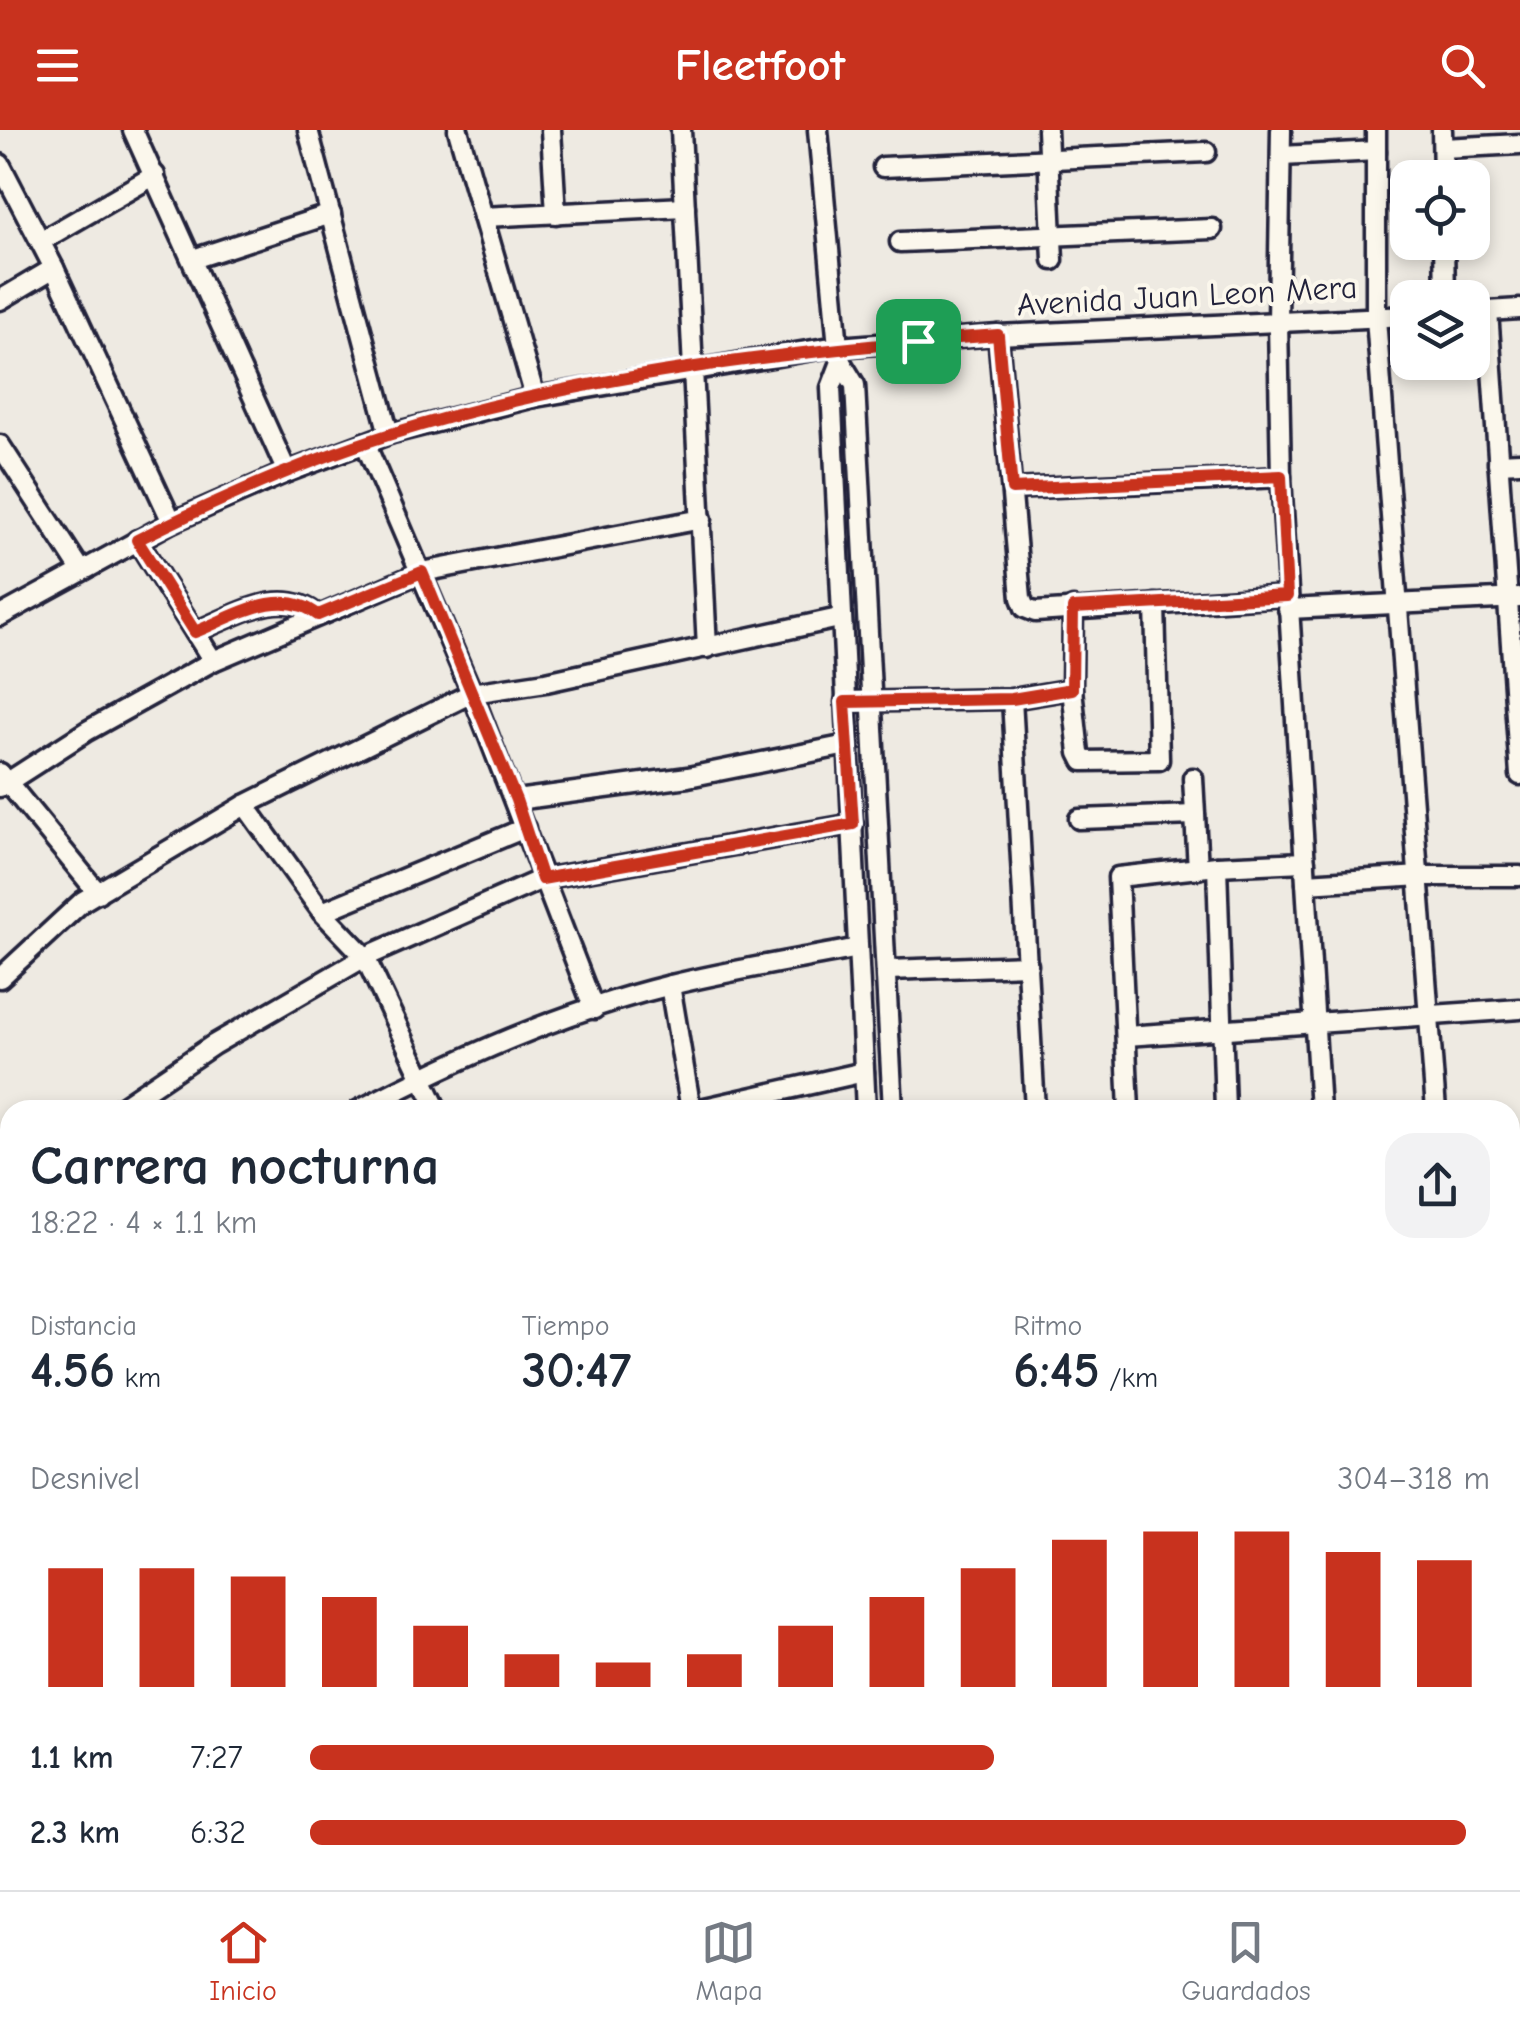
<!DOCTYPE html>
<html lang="es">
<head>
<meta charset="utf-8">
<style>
	:root { --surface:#fff; --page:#f2f2f3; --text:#1f2937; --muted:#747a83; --line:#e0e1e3; --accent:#c8321e }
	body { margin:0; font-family:"Comic Neue",sans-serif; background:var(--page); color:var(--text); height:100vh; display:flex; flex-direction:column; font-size:38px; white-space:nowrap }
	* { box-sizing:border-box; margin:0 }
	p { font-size:32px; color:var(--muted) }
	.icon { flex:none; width:55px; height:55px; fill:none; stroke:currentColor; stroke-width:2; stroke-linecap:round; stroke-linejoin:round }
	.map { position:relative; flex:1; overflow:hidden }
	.panel { position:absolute; left:0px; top:970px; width:1520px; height:790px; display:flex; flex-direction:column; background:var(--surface); border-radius:30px 30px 0 0; box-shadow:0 5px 15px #0003 }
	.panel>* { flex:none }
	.controls { position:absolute; left:1390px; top:30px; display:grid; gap:20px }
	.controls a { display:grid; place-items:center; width:100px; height:100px; border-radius:20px; background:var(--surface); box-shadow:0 5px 15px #0003; font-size:50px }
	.pin { position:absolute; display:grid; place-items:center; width:85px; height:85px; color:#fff; margin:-42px; border-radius:20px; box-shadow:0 5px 15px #0006 }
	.round { display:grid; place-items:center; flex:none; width:105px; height:105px; border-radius:30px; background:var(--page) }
	.overview { display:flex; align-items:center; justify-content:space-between; height:170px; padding:0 30px }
	h1 { font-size:55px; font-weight:800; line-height:75px }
	.figures { display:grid; grid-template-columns:repeat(3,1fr); gap:15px; height:170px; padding:10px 30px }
	.figures div { display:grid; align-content:center }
	.figures b { font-size:50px; font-weight:800 }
	.figures small { font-size:28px; font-weight:400 }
	.figures p { font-size:28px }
	.chart { height:280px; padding:20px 30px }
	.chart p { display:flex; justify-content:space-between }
	.chart svg { width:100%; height:180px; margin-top:10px; stroke:var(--accent); stroke-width:6 }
	ul { padding:0 30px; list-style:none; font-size:32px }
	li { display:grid; grid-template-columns:160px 120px 1fr; align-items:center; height:75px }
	li i { height:25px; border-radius:12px; background:var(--accent) }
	header { display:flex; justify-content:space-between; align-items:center; height:130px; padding:0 30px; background:var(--accent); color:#fff; font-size:45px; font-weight:800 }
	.dock { display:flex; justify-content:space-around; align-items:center; height:140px; border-top:2px solid var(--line); background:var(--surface); font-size:28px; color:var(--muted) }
	.dock a { display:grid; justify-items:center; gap:5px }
	.dock .selected { color:var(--accent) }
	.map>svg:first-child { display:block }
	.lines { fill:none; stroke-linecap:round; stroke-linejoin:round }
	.minor-casing { stroke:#22223b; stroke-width:25 }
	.path { stroke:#22223b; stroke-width:4; stroke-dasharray:2.5 8; stroke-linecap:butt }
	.minor { stroke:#fbf7ec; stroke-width:18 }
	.route-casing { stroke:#fff; stroke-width:20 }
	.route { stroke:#c8321e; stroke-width:12 }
	.labels { text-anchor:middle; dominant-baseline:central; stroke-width:8; stroke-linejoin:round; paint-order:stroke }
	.street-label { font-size:32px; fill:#22223b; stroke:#fbf7ec }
</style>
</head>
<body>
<header><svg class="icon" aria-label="menu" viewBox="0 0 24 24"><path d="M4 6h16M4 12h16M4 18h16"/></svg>Fleetfoot<svg class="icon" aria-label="search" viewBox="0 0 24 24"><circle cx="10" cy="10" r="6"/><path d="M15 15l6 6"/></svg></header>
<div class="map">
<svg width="1520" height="1760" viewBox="0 0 1520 1760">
	<rect width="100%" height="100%" fill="#eeeae2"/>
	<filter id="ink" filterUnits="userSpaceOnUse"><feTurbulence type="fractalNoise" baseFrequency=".01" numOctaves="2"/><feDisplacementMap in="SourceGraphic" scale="20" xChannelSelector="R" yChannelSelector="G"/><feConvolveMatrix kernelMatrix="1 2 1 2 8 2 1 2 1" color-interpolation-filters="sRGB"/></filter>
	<g filter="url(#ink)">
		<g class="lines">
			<defs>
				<g id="minor">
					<path d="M133 0 287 342"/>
					<path d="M308 0 389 304"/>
					<path d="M458 0 535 267"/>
					<path d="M551 0 556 84"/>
					<path d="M681 0 707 518"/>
					<path d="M818 0 838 217 841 232 855 255 893 980"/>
					<path d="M1047 0 1053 130"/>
					<path d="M1281 0 1278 192 1281 347 1320 980"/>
					<path d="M1376 0V188L1436 980"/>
					<path d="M1442 0 1443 48"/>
					<path d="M1443 18 1520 14"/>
					<path d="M1282 26 1376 21"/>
					<path d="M0 34 54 138 172 392"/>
					<path d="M883 37 1206 22"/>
					<path d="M483 87 685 77"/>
					<path d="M41 111 155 45"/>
					<path d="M900 112 1212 99"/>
					<path d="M1444 112 1445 168"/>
					<path d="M193 129 331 84"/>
					<path d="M0 170 54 138"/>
					<path d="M1488 181 1520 645"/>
					<path d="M1472 182 1520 179"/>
					<path d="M998 205 1021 468 1025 478 1035 482 1287 466"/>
					<path d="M841 232 831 258 866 980"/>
					<path d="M365 313 472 563 594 879"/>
					<path d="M0 315 81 440"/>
					<path d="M1498 333 1520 332"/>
					<path d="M1012 359 1281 347"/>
					<path d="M137 410 213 531"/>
					<path d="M1288 479 1520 468"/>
					<path d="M0 486 172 392 287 342 389 304 535 267 825 218 998 205 1408 186"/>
					<path d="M195 502C233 487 281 455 317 485"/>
					<path d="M1072 559 1079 623 1083 631 1159 630 1155 474"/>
					<path d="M1012 569 1035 980"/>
					<path d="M845 572 1012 569 1072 559 1073 478"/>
					<path d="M0 643 98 763"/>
					<path d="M1193 648 1198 739"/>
					<path d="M0 657 87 601 213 531 422 442 702 389"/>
					<path d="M516 670 688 647 847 615"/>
					<path d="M245 675 322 782 365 827 437 980"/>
					<path d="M1079 689 1195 685"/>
					<path d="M1217 736 1225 980"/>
					<path d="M1306 753 1421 746H1520"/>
					<path d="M322 782 525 698"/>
					<path d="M889 840 1028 835"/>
					<path d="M0 848 83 771 245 675 472 563 546 552 839 488"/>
					<path d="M670 855 691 980"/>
					<path d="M1126 906 1520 879"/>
					<path d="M117 980 213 915 365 827 542 749 853 694"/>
					<path d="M359 980C457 929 563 881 671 855 732 840 796 830 858 818"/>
					<path d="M696 980 864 942"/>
					<path d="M1129 980 1118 747 1217 736 1305 732"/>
					<path d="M1510 1046 1520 1045"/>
					<path d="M0 1071 8 1077 10 1075"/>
					<path d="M1510 1077H1520"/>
					<path d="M0 1205 10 1212"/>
					<path d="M1510 1241H1520"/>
					<path d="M0 1344 10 1329"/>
					<path d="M1510 1399 1520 1395"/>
					<path d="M1510 1484 1520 1481"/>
					<path d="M0 1565 10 1552"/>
					<path d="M0 1579 10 1586"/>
					<path d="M1510 1706 1520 1692"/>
					<path d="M1510 1727 1520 1734"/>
					<path d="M0 1732 10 1738"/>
					<path d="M28 1750 42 1760"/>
					<path d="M1164 1750 1180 1760"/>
					<path d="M1294 1750 1309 1760"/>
					<path d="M64 1760 71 1750"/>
					<path d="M309 1760 316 1750"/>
					<path d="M548 1760 555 1750"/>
					<path d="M788 1760 794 1750"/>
					<path d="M937 1760 944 1750"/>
					<path d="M1093 1760 1100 1750"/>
					<path d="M1191 1760 1199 1750"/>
					<path d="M1470 1760 1477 1750"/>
				</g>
			</defs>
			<!-- minor casing -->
			<use href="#minor" class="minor-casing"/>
			<!-- path -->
			<path class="path" d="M168 967 179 980"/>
			<!-- minor -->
			<use href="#minor" class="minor"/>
		</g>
	</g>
	<g class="lines" filter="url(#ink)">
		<defs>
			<path id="route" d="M998 205 1012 359 1281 346 1287 466 1073 478 1072 559 1012 569 845 572 853 694 542 749 516 670 422 442 318 485C281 455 233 487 195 502L137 410C217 370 302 332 388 305 581 244 797 220 998 205Z"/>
		</defs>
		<!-- route casing -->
		<use href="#route" class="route-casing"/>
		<!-- route -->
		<use href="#route" class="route"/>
	</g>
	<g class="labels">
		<!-- street labels -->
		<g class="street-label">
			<text transform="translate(1187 166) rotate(-3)">Avenida Juan Leon Mera</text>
		</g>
	</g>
</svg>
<div class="controls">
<a><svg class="icon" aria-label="locate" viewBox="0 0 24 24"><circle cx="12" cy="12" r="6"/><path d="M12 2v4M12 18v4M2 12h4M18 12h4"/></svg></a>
<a><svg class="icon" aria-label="layers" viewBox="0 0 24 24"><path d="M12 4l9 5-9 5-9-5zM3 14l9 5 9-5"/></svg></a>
</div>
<div class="pin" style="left:918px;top:211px;background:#1e9e55"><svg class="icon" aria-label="arrive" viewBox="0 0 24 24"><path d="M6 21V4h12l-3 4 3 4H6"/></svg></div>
<section class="panel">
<div class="overview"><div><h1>Carrera nocturna</h1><p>18:22 · 4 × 1.1 km</p></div><a class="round"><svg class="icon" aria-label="share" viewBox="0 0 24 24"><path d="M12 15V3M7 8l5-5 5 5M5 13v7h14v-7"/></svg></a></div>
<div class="figures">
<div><p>Distancia</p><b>4.56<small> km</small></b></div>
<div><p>Tiempo</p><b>30:47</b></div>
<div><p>Ritmo</p><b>6:45<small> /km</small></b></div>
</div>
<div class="chart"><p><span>Desnivel</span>304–318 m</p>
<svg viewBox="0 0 160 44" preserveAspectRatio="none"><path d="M5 44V15M15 44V15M25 44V17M35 44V22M45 44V29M55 44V36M65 44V38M75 44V36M85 44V29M95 44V22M105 44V15M115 44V8M125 44V6M135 44V6M145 44V11M155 44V13"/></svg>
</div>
<ul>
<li><b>1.1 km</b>7:27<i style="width:58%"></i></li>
<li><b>2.3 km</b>6:32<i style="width:98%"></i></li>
</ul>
</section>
</div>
<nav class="dock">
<a class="selected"><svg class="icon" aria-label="home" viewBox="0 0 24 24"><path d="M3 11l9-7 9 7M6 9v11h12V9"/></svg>Inicio</a>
<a><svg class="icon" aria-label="map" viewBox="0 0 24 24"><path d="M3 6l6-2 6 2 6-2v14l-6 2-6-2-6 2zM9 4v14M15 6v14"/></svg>Mapa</a>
<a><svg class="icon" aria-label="saved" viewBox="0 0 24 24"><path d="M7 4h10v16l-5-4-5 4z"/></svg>Guardados</a>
</nav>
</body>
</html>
